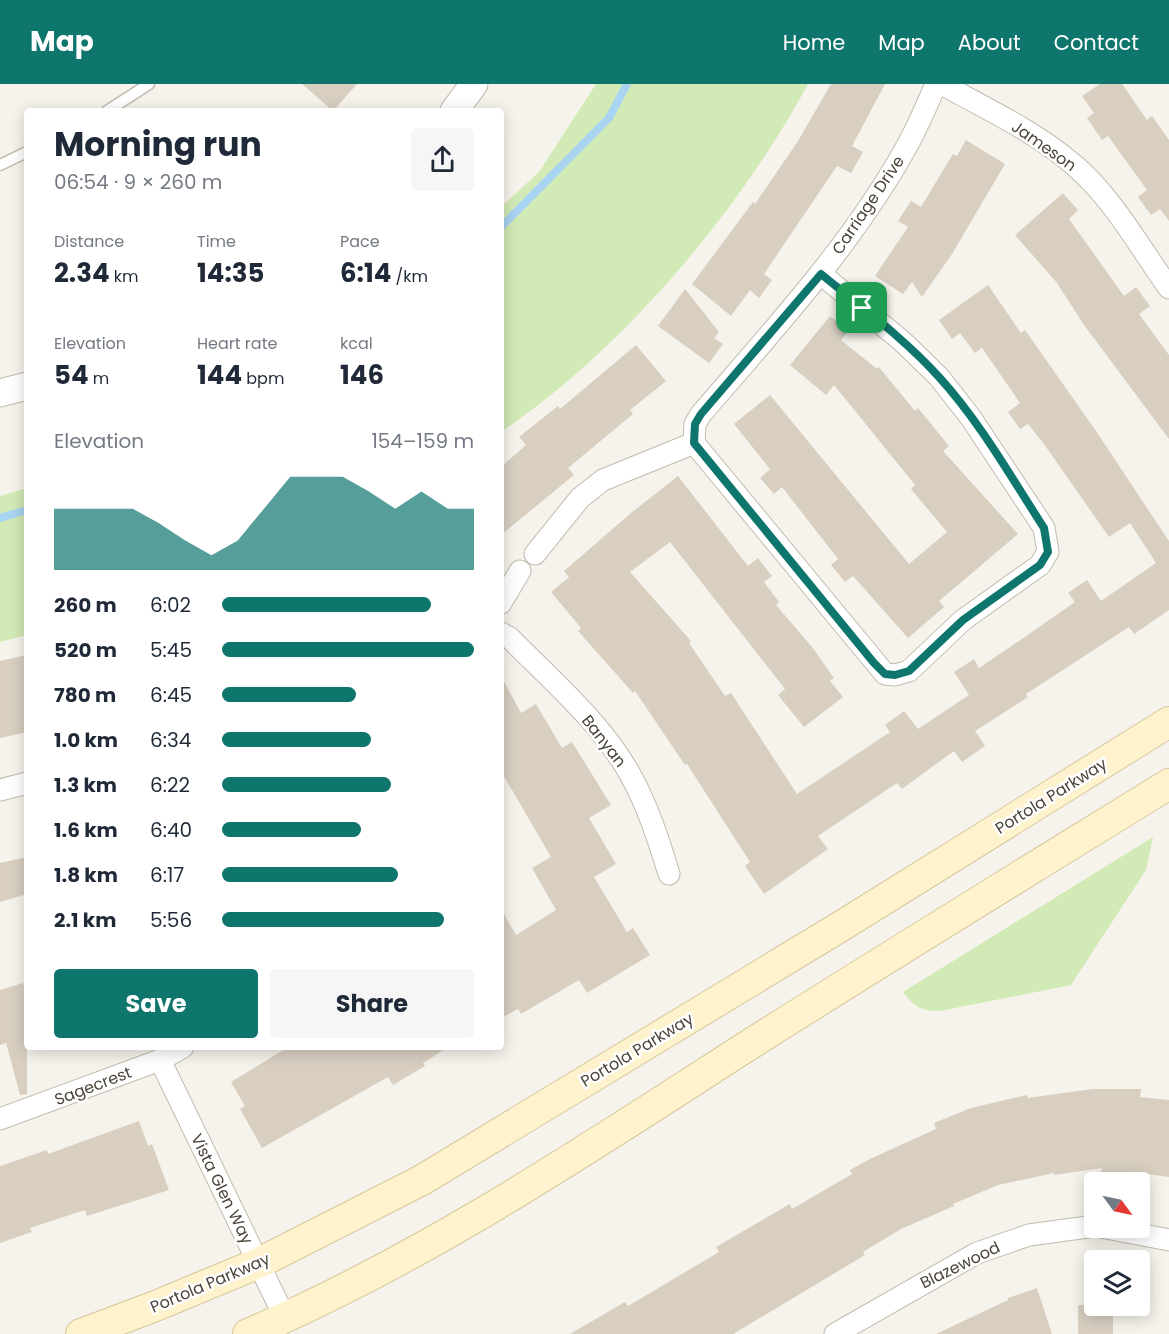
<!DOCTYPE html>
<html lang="en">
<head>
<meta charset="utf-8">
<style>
	:root { --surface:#fff; --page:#f6f6f7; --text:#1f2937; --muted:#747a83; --accent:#0f766e }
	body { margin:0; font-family:Poppins,sans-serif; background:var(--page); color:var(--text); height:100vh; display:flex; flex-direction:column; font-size:22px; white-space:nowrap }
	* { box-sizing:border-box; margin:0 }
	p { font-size:20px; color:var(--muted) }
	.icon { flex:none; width:33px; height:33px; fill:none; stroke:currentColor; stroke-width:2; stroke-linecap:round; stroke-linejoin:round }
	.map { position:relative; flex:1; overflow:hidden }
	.side { position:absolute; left:24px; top:24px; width:480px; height:942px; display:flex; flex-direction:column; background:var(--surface); border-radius:6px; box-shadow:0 3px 15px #0003 }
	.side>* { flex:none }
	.needle { width:39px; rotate:123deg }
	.fabs { position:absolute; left:1084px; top:1088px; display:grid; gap:12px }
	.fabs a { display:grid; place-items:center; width:66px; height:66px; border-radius:6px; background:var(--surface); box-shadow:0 3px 15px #0003; font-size:30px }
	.pin { position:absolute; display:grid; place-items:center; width:51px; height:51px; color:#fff; margin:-26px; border-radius:12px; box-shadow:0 3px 9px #0006 }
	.round { display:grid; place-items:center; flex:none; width:63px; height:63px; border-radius:6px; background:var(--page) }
	.summary { display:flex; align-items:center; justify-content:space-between; height:102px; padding:0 30px }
	h1 { font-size:33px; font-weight:700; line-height:45px }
	.metrics { display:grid; grid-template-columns:repeat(3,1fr); gap:9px; height:102px; padding:6px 30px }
	.metrics div { display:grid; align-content:center }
	.metrics b { font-size:26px; font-weight:700 }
	.metrics small { font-size:16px; font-weight:400 }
	.metrics p { font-size:16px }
	.chart { height:168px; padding:12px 30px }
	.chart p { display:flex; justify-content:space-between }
	.chart svg { width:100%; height:108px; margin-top:6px; fill:var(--accent); opacity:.7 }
	.action { display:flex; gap:12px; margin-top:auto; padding:12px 30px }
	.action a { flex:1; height:69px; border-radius:6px; background:var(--accent); color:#fff; font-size:24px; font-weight:700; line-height:69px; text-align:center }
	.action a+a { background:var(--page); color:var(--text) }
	ul { padding:0 30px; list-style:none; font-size:20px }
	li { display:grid; grid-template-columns:96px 72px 1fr; align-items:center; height:45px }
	li i { height:15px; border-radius:8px; background:var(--accent) }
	header { display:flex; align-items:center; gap:36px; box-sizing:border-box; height:84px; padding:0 30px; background:var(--accent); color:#fff }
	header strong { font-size:28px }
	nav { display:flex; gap:33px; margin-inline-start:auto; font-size:21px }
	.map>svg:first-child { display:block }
	.green { fill:#d2eab5 }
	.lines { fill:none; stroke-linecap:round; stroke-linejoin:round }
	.stream { stroke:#a9d4f2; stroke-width:8 }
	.building { fill:#d8cfc1 }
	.service-casing { stroke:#c2bbae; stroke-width:13 }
	.minor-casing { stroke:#c2bbae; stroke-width:23 }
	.tertiary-casing { stroke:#c2bbae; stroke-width:29 }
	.secondary-casing { stroke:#d6c79b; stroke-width:32 }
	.service { stroke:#fff; stroke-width:10 }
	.minor { stroke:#fff; stroke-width:21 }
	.tertiary { stroke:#fff; stroke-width:27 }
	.secondary { stroke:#fff3cd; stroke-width:30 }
	.route-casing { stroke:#fff; stroke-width:12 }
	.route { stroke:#0f766e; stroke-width:8 }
	.labels { text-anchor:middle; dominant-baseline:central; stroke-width:5; stroke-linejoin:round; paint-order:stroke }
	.street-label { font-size:16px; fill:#4b4439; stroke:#fff }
</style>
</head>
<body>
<header>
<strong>Map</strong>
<nav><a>Home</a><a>Map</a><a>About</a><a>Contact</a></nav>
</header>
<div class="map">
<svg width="1169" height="1250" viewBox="0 0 1169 1250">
	<rect width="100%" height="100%" fill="#f6f3ec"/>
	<!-- green -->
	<g class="green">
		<path d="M596 0H808C739 128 622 266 501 348V123L539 88Z"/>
		<path d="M27 404V551L0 558V412Z"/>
		<path d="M1153 753 1146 786 1071 901 940 927C921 927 914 923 903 908Z"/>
	</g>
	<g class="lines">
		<!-- stream -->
		<g class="stream">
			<path d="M501 143 609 34 627 0"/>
			<path d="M0 434 27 426"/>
		</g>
	</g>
	<!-- building -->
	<g class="building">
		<path d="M302 0H357L333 27Z"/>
		<path d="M831 0H885L852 62 863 68 851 89 837 82 764 190 772 196 759 214 750 206 731 232 692 200 753 118 755 120 798 57Z"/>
		<path d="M1100 0H1122L1147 36 1152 32 1169 56V137L1160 125 1151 131 1138 113 1147 106 1108 52 1102 56 1087 34 1094 29 1082 12Z"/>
		<path d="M966 56 1005 80 952 170 922 213 912 198 903 210 875 192 908 143 898 137 911 117 921 123 953 70 957 72Z"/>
		<path d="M1063 109 1078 126 1069 135 1124 212 1136 203 1150 222 1139 230 1169 271V355L1084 241 1057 199 1015 151Z"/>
		<path d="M988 201 1021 249 1025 246 1096 347 1169 457V526L1134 550 1129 543 1026 610 1028 613 975 647 985 662 962 678 954 667 902 705 897 699 818 752 828 765 764 810 745 782 750 778 687 680 685 681 635 607 633 609 578 547 581 544 551 508 569 493 564 487 631 429 678 392 748 482 758 474 772 492 764 498 779 518 776 521 812 563 834 594 830 597 843 613 804 643 778 611 785 605 670 458 630 488 691 557 689 559 725 612 731 609 797 710 890 648 885 641 904 627 918 645 969 611 954 588 974 575 979 584 1013 561 1075 518 1068 509 1087 496 1101 517 1156 479 1130 439 1109 453 1044 360 1028 340 1020 345 1008 328 1020 319 982 264 975 269 960 249 952 255 939 236Z"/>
		<path d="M685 205 719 248 714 254 723 260 709 279 658 242Z"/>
		<path d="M830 232 848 247 841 256 877 285 879 283 915 327 918 324 949 362 943 367 1018 450 939 517 944 523 908 554 853 492 845 498 831 481 838 475 782 403 774 410 760 394 770 385 734 340 770 311 909 480 947 448 911 405 915 401 834 301 826 311 790 281Z"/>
		<path d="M636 261 666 297 630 326 633 330 568 384 574 391 501 451V383L526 361 519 353 558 322 560 325Z"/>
		<path d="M27 571V648L0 654V577Z"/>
		<path d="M501 592 521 629 536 620 562 664 572 658 611 721 589 734 616 780 594 793 627 848 633 844 650 871 587 909 579 896 521 930 518 925 501 934V825L516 851 556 826 532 784 551 773 501 687Z"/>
		<path d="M27 773V810L0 818V779Z"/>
		<path d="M23 899 27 914V1010L20 1011 6 959 0 961V906Z"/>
		<path d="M288 963H448L423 979 425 982 393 1001 388 993 262 1064 240 1025 245 1022 231 998Z"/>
		<path d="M1092 1005H1141L1140 1013 1169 1016V1093L1132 1088H1101L1102 1084 1054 1091V1089L998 1101 953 1120 954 1122 901 1145 863 1168 865 1171 733 1250H570L625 1218 628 1222 719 1168 716 1163 790 1120 792 1125 852 1090 850 1086 870 1075 936 1045 934 1039 971 1024 1027 1011 1028 1014Z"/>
		<path d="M139 1037 148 1062 152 1060 169 1106 87 1132 85 1126 30 1144 32 1148 0 1159V1082L47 1066 48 1070Z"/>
		<path d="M1037 1204 1052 1250H936L1008 1216V1214Z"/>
		<path d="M1078 1221H1107V1228H1113V1250H1078Z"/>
	</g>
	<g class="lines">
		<defs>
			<g id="service">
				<path d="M107 27 149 0"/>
				<path d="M0 81 27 68"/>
			</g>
			<g id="minor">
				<path d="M942 0C986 25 1035 47 1074 81 1113 114 1140 164 1169 204"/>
				<path d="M694 359 885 590 895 591 909 587 963 536 1040 481 1048 468 1044 444 971 334 939 293 903 258 821 190"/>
				<path d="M535 470 580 414 603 396 694 359 695 340 701 330C774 245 852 161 907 62 918 42 927 21 936 0"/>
				<path d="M501 519 520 487"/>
				<path d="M501 549 510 554C552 597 602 639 631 692 648 723 659 757 669 790"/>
				<path d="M0 706 27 699"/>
				<path d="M160 976 285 1234"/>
				<path d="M0 1035 160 976 183 963"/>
				<path d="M1101 1143 1169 1156"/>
				<path d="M835 1250 977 1169 1029 1151 1095 1142"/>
			</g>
			<g id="tertiary">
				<path d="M454 27 474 0"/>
				<path d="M0 309 27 302"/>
			</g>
			<g id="secondary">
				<path d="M81 1250 153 1223 259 1179 422 1096 843 841 1169 638"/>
				<path d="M248 1250C422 1175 580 1070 738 968 881 877 1025 789 1169 700"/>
			</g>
		</defs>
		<!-- service casing -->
		<use href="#service" class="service-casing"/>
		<!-- minor casing -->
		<use href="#minor" class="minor-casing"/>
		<!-- tertiary casing -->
		<use href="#tertiary" class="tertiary-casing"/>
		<!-- secondary casing -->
		<use href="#secondary" class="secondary-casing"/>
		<!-- service -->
		<use href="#service" class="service"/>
		<!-- minor -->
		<use href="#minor" class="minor"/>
		<!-- tertiary -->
		<use href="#tertiary" class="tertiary"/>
		<!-- secondary -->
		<use href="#secondary" class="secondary"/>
	</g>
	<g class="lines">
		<defs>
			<path id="route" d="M821 190C861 223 904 254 939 293 980 338 1011 393 1044 444L1048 468 1040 481 963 536 909 587 895 591 885 590 874 579 694 359 695 340 701 330Z"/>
		</defs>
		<!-- route casing -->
		<use href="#route" class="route-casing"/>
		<!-- route -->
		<use href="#route" class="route"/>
	</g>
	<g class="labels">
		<!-- street labels -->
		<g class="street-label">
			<text transform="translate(1044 62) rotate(35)">Jameson</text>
			<text transform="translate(868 121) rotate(-56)">Carriage Drive</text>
			<text transform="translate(604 657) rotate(52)">Banyan</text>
			<text transform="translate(1051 712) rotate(-32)">Portola Parkway</text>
			<text transform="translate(637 966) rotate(-31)">Portola Parkway</text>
			<text transform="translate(93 1002) rotate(-21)">Sagecrest</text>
			<text transform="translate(222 1105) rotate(64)">Vista Glen Way</text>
			<text transform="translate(960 1181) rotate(-26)">Blazewood</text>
			<text transform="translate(210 1199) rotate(-23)">Portola Parkway</text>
		</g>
	</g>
</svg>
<div class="fabs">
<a><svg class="needle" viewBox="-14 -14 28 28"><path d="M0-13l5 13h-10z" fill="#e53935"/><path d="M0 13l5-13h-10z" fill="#747a83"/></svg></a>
<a><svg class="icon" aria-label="layers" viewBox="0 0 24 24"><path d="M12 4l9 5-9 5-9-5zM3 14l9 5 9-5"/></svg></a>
</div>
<div class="pin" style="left:862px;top:224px;background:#1e9e55"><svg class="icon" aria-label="arrive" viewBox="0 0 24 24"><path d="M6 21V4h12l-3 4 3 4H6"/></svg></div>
<section class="side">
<div class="summary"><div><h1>Morning run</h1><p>06:54 · 9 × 260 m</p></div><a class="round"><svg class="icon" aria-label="share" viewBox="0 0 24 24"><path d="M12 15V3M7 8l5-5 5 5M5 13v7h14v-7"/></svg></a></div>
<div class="metrics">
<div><p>Distance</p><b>2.34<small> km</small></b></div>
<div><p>Time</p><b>14:35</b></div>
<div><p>Pace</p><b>6:14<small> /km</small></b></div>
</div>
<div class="metrics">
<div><p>Elevation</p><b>54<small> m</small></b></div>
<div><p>Heart rate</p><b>144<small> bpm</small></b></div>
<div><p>kcal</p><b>146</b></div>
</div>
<div class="chart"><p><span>Elevation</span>154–159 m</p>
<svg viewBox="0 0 160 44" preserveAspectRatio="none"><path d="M0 44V19L10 19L20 19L30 19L40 25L50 32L60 38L70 32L80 19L90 6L100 6L110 6L120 12L130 19L140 12L150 19L160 19V44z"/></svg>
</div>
<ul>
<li><b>260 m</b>6:02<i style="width:83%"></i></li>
<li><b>520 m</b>5:45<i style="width:100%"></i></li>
<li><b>780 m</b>6:45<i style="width:53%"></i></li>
<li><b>1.0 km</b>6:34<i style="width:59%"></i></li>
<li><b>1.3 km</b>6:22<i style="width:67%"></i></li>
<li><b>1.6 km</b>6:40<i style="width:55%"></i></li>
<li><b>1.8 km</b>6:17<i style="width:70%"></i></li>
<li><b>2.1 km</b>5:56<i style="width:88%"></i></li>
</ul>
<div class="action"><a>Save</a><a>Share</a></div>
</section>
</div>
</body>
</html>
